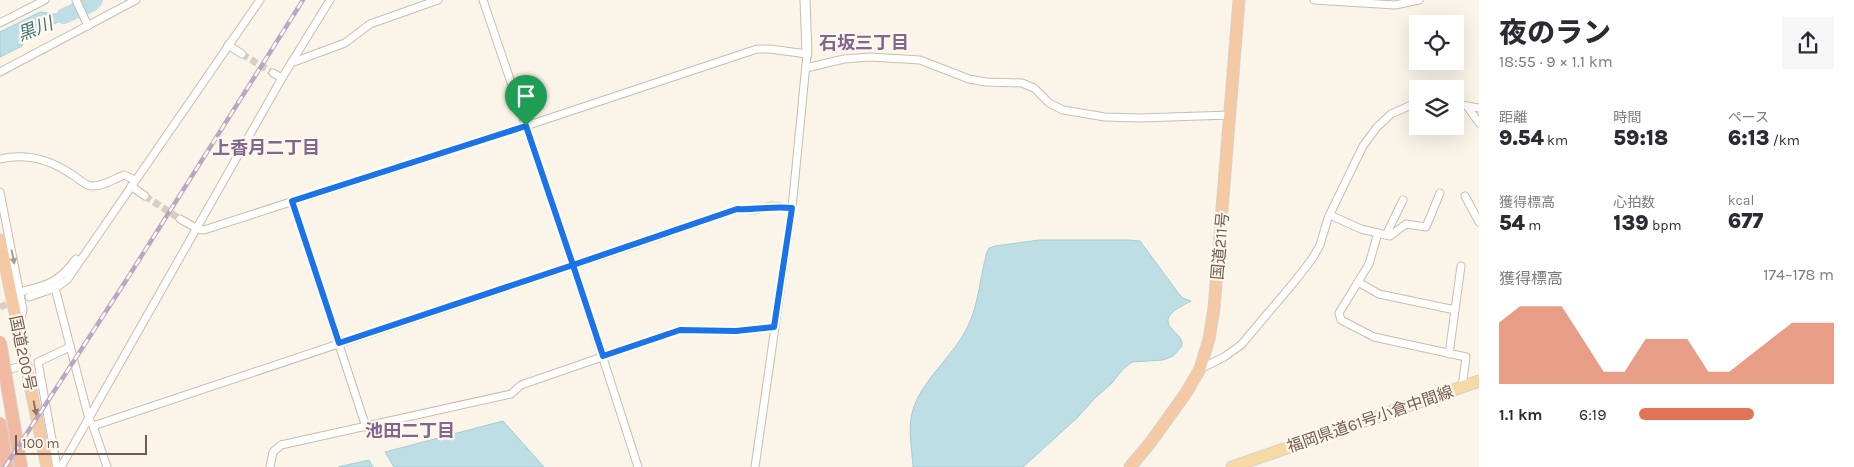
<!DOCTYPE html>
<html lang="ja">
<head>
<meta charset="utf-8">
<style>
	:root { --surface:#fff; --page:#f7f7f7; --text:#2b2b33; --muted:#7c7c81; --accent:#df7554 }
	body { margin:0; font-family:Karla,"Noto Sans JP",sans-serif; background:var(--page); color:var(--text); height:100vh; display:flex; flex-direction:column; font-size:19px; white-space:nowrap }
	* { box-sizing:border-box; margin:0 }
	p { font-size:16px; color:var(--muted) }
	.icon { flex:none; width:28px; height:28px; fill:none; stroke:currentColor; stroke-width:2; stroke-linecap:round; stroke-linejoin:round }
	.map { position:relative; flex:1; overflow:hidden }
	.sheet { display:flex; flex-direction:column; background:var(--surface); width:375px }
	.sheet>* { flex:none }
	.fabs { position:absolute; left:1409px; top:15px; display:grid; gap:10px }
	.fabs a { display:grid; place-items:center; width:55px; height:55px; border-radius:0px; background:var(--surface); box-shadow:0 5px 20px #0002; font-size:25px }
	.scale { position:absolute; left:15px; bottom:12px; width:132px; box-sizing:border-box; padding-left:5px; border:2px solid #745c4d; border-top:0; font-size:14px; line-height:18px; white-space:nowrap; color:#745c4d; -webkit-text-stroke:4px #fef8ee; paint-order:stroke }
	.pin { position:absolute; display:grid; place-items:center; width:42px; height:42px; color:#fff; margin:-51px -21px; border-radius:50% 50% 50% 0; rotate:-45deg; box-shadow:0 0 5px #0007 }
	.pin .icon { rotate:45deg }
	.round { display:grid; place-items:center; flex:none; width:52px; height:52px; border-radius:0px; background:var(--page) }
	.overview { display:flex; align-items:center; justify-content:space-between; height:85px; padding:0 20px }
	h1 { font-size:28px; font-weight:800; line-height:38px }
	.stats { display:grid; grid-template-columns:repeat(3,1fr); gap:8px; height:85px; padding:5px 20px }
	.stats div { display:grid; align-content:center }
	.stats b { font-size:21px; font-weight:800 }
	.stats small { font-size:14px; font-weight:400 }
	.stats p { font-size:14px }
	.chart { height:140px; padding:10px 20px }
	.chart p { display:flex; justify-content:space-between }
	.chart svg { width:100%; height:90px; margin-top:5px; fill:var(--accent); opacity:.7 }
	ul { padding:0 20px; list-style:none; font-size:16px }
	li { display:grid; grid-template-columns:80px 60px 1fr; align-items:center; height:38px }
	li i { height:12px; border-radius:6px; background:var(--accent) }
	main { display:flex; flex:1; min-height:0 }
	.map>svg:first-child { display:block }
	.water { fill:#bddee4; stroke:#a4cdd6 }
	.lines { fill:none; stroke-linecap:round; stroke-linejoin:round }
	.river { stroke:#bddee4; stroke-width:16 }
	.minor-tunnel { stroke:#d9cec1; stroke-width:7; stroke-dasharray:7 3.5; stroke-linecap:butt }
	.minor-casing { stroke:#cdbcae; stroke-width:9 }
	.tertiary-casing { stroke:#cdbcae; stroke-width:11 }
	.primary-casing { stroke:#d8d1cd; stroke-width:13 }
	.trunk-casing { stroke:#d8d1cd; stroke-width:13 }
	.motorway-casing { stroke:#d8d1cd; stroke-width:14 }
	.minor { stroke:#fff; stroke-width:7 }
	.tertiary { stroke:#fff; stroke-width:9 }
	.primary { stroke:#f6d9a4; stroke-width:11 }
	.trunk { stroke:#f4c9a3; stroke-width:11 }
	.motorway { stroke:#f2b9a2; stroke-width:12 }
	.rail-casing { stroke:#b8a6c5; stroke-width:4.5 }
	.rail { stroke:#fef8ee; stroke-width:2.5; stroke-dasharray:8; stroke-linecap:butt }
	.motorway-bridge-casing { stroke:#d8d1cd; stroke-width:14; stroke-linecap:butt }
	.motorway-bridge { stroke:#f2b9a2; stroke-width:12 }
	.oneway { fill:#ac9d94 }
	.oneway2 { fill:#947762 }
	.route-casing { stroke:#fff; stroke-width:10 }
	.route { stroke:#1a73e8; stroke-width:6 }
	.labels { text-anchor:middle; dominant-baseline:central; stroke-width:4.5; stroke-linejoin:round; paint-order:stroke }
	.street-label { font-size:16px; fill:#745c4d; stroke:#fef8ee }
	.water-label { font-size:18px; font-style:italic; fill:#44757f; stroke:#fef8ee }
	.neighbourhood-label { font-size:18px; font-weight:bold; fill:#836590; stroke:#fef8ee }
</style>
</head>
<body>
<main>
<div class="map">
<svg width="1479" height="467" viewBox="0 0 1479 467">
	<rect width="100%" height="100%" fill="#fbf4e8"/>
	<!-- water -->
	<g class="water">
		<path d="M77 9 79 13 24 37 22 46 0 57V32L40 12 62 15Z"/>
		<path d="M1039 240H1128L1140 241 1179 294 1183 298 1191 301C1181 307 1159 315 1172 329 1178 336 1182 337 1182 346L1173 356 1163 360 1132 362 1123 369 1112 383 1095 398 1077 418 1023 467H913C912 450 908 430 912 413 920 381 954 356 968 326 979 303 980 277 987 252L989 248 995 246Z"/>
		<path d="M503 421 544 467H394L385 452Z"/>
		<path d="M369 460 373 467H338Z"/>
	</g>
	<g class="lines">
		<!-- river -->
		<path class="river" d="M64 16 91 4 95 0"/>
		<!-- minor-tunnel -->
		<g class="minor-tunnel">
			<path d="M242 54 273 73"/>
			<path d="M145 196 180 219"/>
			<path d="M0 307 17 301"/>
		</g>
		<defs>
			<g id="minor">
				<path d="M76 0 88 26"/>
				<path d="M483 0 573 265 638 467"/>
				<path d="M1314 0 1395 5 1419 0"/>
				<path d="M0 23 45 0"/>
				<path d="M228 45 242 54"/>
				<path d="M291 63 345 43 370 24 438 0"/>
				<path d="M806 68 844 59 870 57 920 60 969 79 986 82 1022 83 1034 88 1049 103 1063 110 1105 117 1140 118 1230 115"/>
				<path d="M0 72 136 0"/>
				<path d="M273 73 282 78"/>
				<path d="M1455 104 1479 108"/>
				<path d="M1467 106 1479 123"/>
				<path d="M0 159C26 153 49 159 71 174 77 177 84 185 91 186 102 187 114 179 124 175L135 180"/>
				<path d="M131 186 145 196"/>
				<path d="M0 192 23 310 19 324"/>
				<path d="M1465 196 1479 222"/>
				<path d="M292 201 366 427"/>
				<path d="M1330 215 1361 229 1378 233 1369 264 1339 313 1341 320 1374 337 1466 357 1462 387"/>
				<path d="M180 219 198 229 204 230 526 126 757 49H770L807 54 792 208 755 467"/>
				<path d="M1378 233 1390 236 1406 224 1426 227 1440 193"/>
				<path d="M1386 235 1403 200"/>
				<path d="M1358 282 1379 294 1455 310"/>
				<path d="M55 288 89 419 93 426 107 467"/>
				<path d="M20 292C48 285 58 283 76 259"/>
				<path d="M29 297 55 288 67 280 260 0"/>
				<path d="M1449 354 1461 266"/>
				<path d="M1200 369 1224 357 1241 345 1295 281 1312 259 1320 245 1328 218 1363 146 1377 127 1391 114 1418 102"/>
				<path d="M2 371 26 365"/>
				<path d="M93 426 637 244 737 209 755 210 771 206 792 208"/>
				<path d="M57 467 38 362 70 347"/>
				<path d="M61 467 282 78 330 0"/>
				<path d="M270 467 273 452 281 445 511 394 521 385 680 330 736 331 774 327"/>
			</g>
			<path id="tertiary" d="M805 0 807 54"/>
			<path id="primary" d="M1232 467 1479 381"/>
			<g id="trunk">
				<path d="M0 240 47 467"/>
				<path d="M1130 467 1150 443 1186 393 1200 369 1209 339 1214 308 1239 0"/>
			</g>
			<g id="motorway">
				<path d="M8 390 21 467"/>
				<path d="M0 424 7 467"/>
			</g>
		</defs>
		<!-- minor casing -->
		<use href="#minor" class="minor-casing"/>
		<!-- tertiary casing -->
		<use href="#tertiary" class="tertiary-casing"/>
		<!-- primary casing -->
		<use href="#primary" class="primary-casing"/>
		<!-- trunk casing -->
		<use href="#trunk" class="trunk-casing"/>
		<!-- motorway casing -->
		<use href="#motorway" class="motorway-casing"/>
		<!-- minor -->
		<use href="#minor" class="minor"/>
		<!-- tertiary -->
		<use href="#tertiary" class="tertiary"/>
		<!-- primary -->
		<use href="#primary" class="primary"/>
		<!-- trunk -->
		<use href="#trunk" class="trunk"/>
		<!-- motorway -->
		<use href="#motorway" class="motorway"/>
		<defs>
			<path id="rail" d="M5 467 127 279 303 0"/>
		</defs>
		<!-- rail casing -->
		<use href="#rail" class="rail-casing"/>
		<!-- rail -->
		<use href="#rail" class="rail"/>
		<defs>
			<path id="motorway-bridge" d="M0 342 8 390"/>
		</defs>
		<!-- motorway-bridge casing -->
		<use href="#motorway-bridge" class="motorway-bridge-casing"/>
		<!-- motorway-bridge -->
		<use href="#motorway-bridge" class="motorway-bridge"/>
	</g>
	<!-- one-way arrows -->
	<defs><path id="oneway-solid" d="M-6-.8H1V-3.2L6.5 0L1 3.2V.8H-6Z" transform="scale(1.25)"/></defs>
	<use class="oneway" href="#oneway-solid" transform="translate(13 257) rotate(79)"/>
	<use class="oneway2" href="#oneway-solid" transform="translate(35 408) rotate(79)"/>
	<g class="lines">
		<defs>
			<path id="route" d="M526 126 292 201 339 343 573 265 603 356 680 330 736 331 774 327 792 208C773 206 756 210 737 209L573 265 526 126"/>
		</defs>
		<!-- route casing -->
		<use href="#route" class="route-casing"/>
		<!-- route -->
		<use href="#route" class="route"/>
	</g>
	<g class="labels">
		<!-- street labels -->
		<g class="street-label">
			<text transform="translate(1220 246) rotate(-85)">国道211号</text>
			<text transform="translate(23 353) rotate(78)">国道200号</text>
			<text transform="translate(1370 419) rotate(-19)">福岡県道61号小倉中間線</text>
		</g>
		<!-- water labels -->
		<g class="water-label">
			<text transform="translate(35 29) rotate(-21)">黒川</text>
		</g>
		<!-- neighbourhood labels -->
		<g class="neighbourhood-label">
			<text x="864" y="43">石坂三丁目</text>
			<text x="266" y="148">上香月二丁目</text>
			<text x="410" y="431">池田二丁目</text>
		</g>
	</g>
</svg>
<div class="fabs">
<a><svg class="icon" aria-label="locate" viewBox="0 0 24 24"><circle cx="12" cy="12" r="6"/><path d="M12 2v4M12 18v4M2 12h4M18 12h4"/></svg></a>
<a><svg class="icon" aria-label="layers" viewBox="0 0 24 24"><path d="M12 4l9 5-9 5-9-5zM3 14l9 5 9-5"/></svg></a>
</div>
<div class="scale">100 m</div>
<div class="pin" style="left:526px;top:126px;background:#1e9e55"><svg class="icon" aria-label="arrive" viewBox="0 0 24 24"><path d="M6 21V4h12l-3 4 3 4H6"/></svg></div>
</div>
<section class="sheet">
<div class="overview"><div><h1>夜のラン</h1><p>18:55 · 9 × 1.1 km</p></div><a class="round"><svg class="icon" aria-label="share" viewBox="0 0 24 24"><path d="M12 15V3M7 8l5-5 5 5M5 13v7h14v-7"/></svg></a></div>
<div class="stats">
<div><p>距離</p><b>9.54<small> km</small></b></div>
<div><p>時間</p><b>59:18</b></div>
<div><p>ペース</p><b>6:13<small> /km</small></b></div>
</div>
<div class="stats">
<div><p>獲得標高</p><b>54<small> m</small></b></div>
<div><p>心拍数</p><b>139<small> bpm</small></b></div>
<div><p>kcal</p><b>677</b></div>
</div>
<div class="chart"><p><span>獲得標高</span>174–178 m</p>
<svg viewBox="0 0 160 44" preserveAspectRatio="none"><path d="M0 44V14L10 6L20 6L30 6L40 22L50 38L60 38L70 22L80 22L90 22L100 38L110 38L120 30L130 22L140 14L150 14L160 14V44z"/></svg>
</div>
<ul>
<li><b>1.1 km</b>6:19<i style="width:59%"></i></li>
</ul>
</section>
</main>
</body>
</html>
